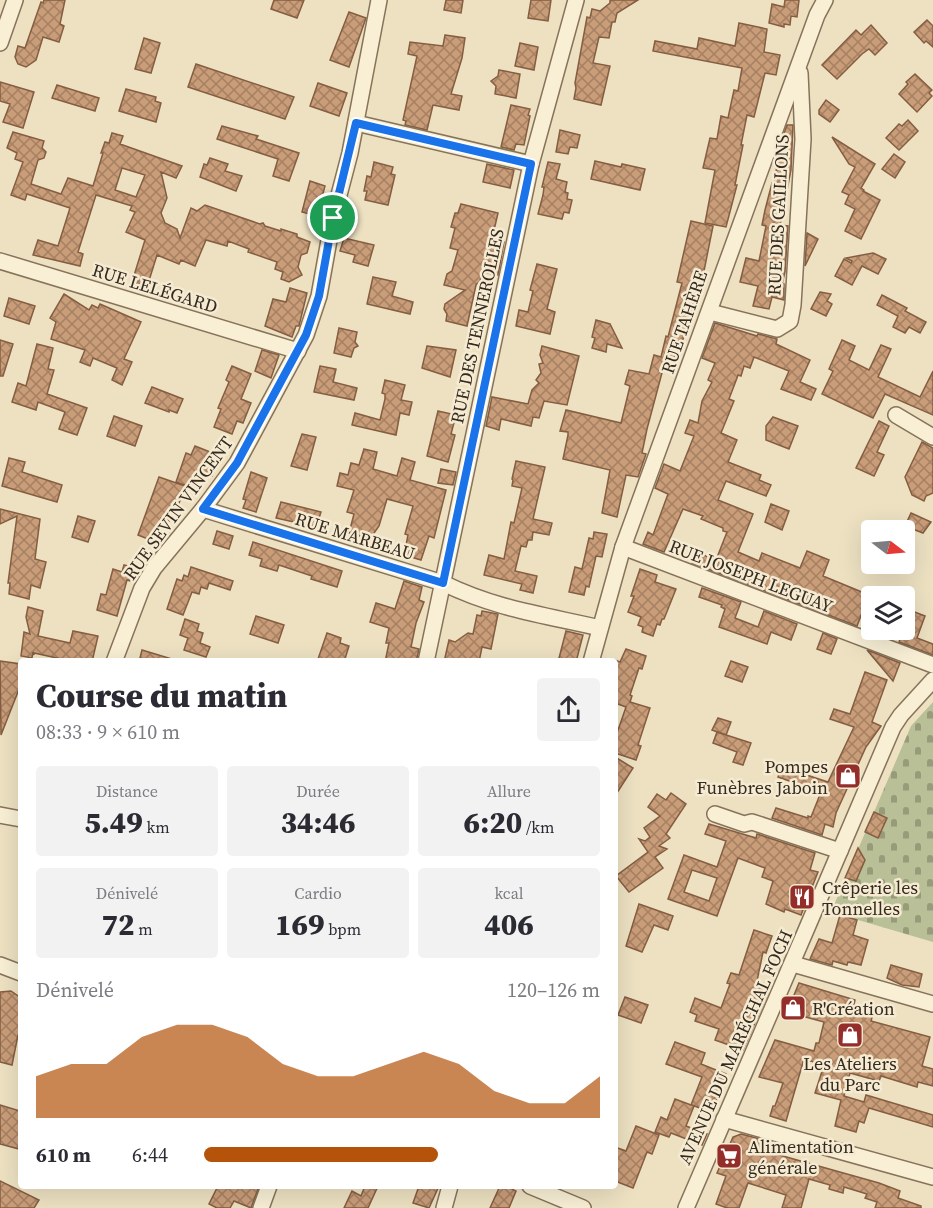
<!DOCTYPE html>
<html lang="fr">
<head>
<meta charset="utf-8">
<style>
	:root { --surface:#fff; --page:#f2f2f3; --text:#2b2b33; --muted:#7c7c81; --accent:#b45309 }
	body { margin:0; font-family:"Source Serif 4",serif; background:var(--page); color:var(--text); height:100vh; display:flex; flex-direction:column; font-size:22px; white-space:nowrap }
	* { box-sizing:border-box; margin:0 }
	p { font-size:20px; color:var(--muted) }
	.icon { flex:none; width:33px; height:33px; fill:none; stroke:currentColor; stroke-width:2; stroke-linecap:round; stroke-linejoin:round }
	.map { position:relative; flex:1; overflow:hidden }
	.side { position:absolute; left:18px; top:658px; width:600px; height:531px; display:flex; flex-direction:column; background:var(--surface); border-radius:6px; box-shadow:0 6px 24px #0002 }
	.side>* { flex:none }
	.needle { width:39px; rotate:106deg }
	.fabs { position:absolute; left:861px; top:520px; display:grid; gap:12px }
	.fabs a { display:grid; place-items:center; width:54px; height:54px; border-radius:6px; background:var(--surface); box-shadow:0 6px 24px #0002; font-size:30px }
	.pin { position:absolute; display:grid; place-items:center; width:51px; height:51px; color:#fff; margin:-26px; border:3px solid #fff; border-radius:50%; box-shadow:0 2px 6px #0007 }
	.round { display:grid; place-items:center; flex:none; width:63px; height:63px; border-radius:6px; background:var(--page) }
	.overview { display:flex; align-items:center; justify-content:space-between; height:102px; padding:0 18px }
	h1 { font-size:33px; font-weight:800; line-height:45px }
	.metrics { display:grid; grid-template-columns:repeat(3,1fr); gap:9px; height:102px; padding:6px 18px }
	.metrics div { display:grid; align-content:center; border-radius:6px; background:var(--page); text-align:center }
	.metrics b { font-size:30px; font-weight:800 }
	.metrics small { font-size:16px; font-weight:400 }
	.metrics p { font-size:16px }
	.chart { height:168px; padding:12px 18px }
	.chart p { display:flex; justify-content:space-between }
	.chart svg { width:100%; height:108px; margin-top:6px; fill:var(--accent); opacity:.7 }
	ul { padding:0 18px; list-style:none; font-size:20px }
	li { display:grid; grid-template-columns:96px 72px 1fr; align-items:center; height:45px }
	li i { height:15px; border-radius:8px; background:var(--accent) }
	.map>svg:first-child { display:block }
	.cemetery { fill:url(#cemetery-stones) }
	.building { fill:url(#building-cross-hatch); stroke:#855d40; stroke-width:1.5; fill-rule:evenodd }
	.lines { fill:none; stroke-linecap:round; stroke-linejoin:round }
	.minor-casing { stroke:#86735a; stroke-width:18 }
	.minor { stroke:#f8efd5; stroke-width:15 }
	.route-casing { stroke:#fff; stroke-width:12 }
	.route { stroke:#1a73e8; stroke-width:8 }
	.labels { text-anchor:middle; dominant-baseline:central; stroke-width:5; stroke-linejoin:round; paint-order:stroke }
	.street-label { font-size:18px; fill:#362a1e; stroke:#f4ebd2 }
	.poi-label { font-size:18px; fill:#362a1e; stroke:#f4ebd2; text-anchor:start }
</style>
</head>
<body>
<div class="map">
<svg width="933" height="1208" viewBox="0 0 933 1208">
	<defs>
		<pattern id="cemetery-stones" width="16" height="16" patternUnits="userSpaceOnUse" patternTransform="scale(1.5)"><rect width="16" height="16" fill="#b9bf96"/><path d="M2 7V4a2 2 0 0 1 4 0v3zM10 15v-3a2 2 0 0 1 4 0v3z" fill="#979b7a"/></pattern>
		<pattern id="building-cross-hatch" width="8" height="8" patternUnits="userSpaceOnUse" patternTransform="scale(1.5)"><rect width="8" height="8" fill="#ca9d79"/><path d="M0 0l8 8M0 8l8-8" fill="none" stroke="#a58063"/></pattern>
	</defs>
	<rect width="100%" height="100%" fill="#ede1c2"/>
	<!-- cemetery -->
	<path class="cemetery" d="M933 702V942L831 912 911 726Z"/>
	<!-- building -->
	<g class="building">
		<path d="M44 0H65L60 24 64 26 59 42 43 37 36 60 26 67 18 64 15 57 18 46 25 48 41 2 43 3Z"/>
		<path d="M274 0H304L297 18 271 9Z"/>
		<path d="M446 0H463L461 13 444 10Z"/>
		<path d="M531 0H551L548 21 528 18Z"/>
		<path d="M610 0H638L617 13 615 22H612L609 38 599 37 593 63 610 66 601 105 574 99 576 88 575 83 587 17 590 18 592 9 600 11 610 3Z"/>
		<path d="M785 0H799L797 17 791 16 790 25 784 24V27L769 23 772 4 784 7Z"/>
		<path d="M349 12 366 18 349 67 330 60Z"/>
		<path d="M927 20 933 26V47L926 41 924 43 914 32Z"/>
		<path d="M739 23 767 29 764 52 780 55 776 75 765 73 754 117 747 115 741 145H743L735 185H737L726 227 705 223 715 170 703 168 710 138 717 139 721 116 728 118 734 90 738 91 742 68 653 51 655 41 697 49 699 38 735 46Z"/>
		<path d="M871 25 887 43 875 55 869 49 862 54 837 79 822 65 856 30 861 35Z"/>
		<path d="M445 35 465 38 462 58 451 94 462 96 459 110 433 105 427 130 405 125 406 121 403 120 417 56 408 54 410 42 443 46Z"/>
		<path d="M144 38 160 43 151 73 135 69Z"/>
		<path d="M520 43 538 47 534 70 515 66Z"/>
		<path d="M196 64 294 97 285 119 188 87Z"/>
		<path d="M499 70 520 74 516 98 495 94 496 86 491 81 498 76Z"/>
		<path d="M915 74 932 90 929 93 932 96 917 112 899 94 908 84 906 82Z"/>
		<path d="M0 82 34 92 23 128 3 122 10 104 0 101Z"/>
		<path d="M318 83 347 93 339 116 310 106Z"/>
		<path d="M57 85 99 98 95 111 52 98Z"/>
		<path d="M126 89 156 97 155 101 161 103 156 122 119 111Z"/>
		<path d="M826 100 839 110 830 122 819 114V110Z"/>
		<path d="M511 105 530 109 528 115 530 116 524 145 516 144 514 150 501 147Z"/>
		<path d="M908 120 918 131 899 150 886 138 899 124 902 126Z"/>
		<path d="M787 125H793L791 170 786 195 782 194 778 215 782 216 780 225 788 226 785 272 782 284H784V300L772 297 769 309 753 306 758 286 740 282 746 258 759 261 766 226 762 225 765 210 772 183H774L781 142Z"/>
		<path d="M222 126 258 136 256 139 299 153 289 181 273 176 278 159 217 139Z"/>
		<path d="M560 130 580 135 577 148 570 147 568 154 556 152Z"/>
		<path d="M13 132 44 141 42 148 46 152 44 158 38 160 31 184 61 194 68 178 93 186 103 153H101L105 142 109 143 112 133 123 136 120 144 182 166 176 178 161 172 167 198 161 213 165 223 177 229 180 238 191 208 197 211 205 205 260 224 263 223 265 226 281 231V229L297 234V237L310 242 307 253 301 255 298 267 302 275 289 282 281 279 283 272 275 269 277 262 248 252 249 249 228 241 227 246 206 240 195 266 181 260 179 264 157 255 147 287 132 282 145 240 126 232 135 212 130 210 132 206 96 195 78 252 83 254 80 266 33 255 38 240 58 246 70 208 27 194 25 200 11 195 23 162 15 159 17 153 7 148ZM122 168 145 175 136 197 115 190Z"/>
		<path d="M832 137 875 164 861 188 864 190 863 191 880 200 861 239 845 231 855 209 845 204 849 195 842 192 855 167 849 164Z"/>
		<path d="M894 154 905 162 895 178 882 169Z"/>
		<path d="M210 158 228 164 225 171 242 176 236 191 200 177 204 164 207 165Z"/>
		<path d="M595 161 621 167 622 164 645 169 640 190 591 179Z"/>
		<path d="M374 162 393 167 391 174 395 175 388 205 365 200 367 191H364L367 176 371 177Z"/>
		<path d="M548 162 560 164 556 179 567 182 565 192 568 193 567 199 572 200 569 213 564 212 562 219 538 214 543 195 544 187H542Z"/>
		<path d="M487 164 514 170 510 188 483 182Z"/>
		<path d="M310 181 325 186 317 216 302 212Z"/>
		<path d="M461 204 498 213 492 239 504 242 498 275 482 272 480 281 476 285 467 326 446 321 447 314 444 309 445 304 465 290 444 285 447 274 452 271 458 250 450 248 455 228 451 227 455 213H458Z"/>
		<path d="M691 221 713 226 701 286 698 285 680 350 676 352 670 371 663 369 647 429 642 453 646 454 638 477 626 475 617 517 602 513 610 470 563 459 568 435V432L560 431 566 410 621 423 630 386 625 384 629 370 649 374 654 355 661 357 666 336 668 337 682 283 677 282Z"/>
		<path d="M807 233 818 239 805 266Z"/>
		<path d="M344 238 374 245 368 266 353 262 355 255 340 251Z"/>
		<path d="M873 253 886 259 878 274 862 266 852 285 835 276 844 259 851 263 852 261 846 258Z"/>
		<path d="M537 264 557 269 547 309 555 312 550 334 516 326 519 310 528 312 533 291 530 290Z"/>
		<path d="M373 277 396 282 392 296 413 302 410 314 367 304Z"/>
		<path d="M290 288 307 293 299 326H296L292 337 265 326 273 299 286 302Z"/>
		<path d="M820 292 831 294 827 301 832 304 826 316 811 309Z"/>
		<path d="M64 294 89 310 92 305 98 308 100 304 141 322 124 359 132 362 122 385 112 380 117 368 93 358 90 366 80 362 85 350 51 339 56 322 50 318Z"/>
		<path d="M882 295 907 308 905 311 926 322 920 333 909 327 905 333 893 327 898 316 877 305Z"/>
		<path d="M9 298 35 306 29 324 4 316Z"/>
		<path d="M596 320 610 324 622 348 607 344 606 352 592 348 595 338 592 337Z"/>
		<path d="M715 323 757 336 758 334 777 339 776 344 810 360 800 382 816 389 811 400 781 389 789 371 754 357 750 368 744 366 741 376 738 375 737 378 729 399 734 401 721 433 737 440 728 462 761 475 759 480 771 485 766 496 726 481 718 500 753 514 738 552 759 561 762 553 800 568 807 551 829 560 823 576 869 595 857 626 692 563 696 552 716 560 727 532 723 531V528L701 519 703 516 683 509 664 552 643 544 648 532 653 535 668 494 655 488 664 464 680 471 694 436 685 433 690 420 698 423 702 401 712 382 708 380 715 363 702 358Z"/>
		<path d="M339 328 357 332 355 342 358 346 354 348 351 357 334 353Z"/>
		<path d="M0 340 13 344 3 376H0Z"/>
		<path d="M842 340 855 346 849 360 869 370 881 345 891 349 878 377 920 397 933 371V415L885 394 873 418 822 394 833 371 829 369Z"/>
		<path d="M37 344 53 348 48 369 54 370 47 394 87 408 77 435 59 429 65 412 38 402 36 410 12 402 18 383 26 386Z"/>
		<path d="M427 346 456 350 450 377 422 368Z"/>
		<path d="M542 346 579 356 567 405 544 401 539 418 533 417 531 426 501 419 499 430 486 426 492 397 528 404 532 390 539 383 536 380 541 373 539 364 543 363 540 355Z"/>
		<path d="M262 350 279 355 271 378 255 371Z"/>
		<path d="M232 366 251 374 241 399 251 403 243 423 237 421 232 434 214 427 221 409 218 408 229 382 226 380Z"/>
		<path d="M320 366 336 369 333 382 357 388 354 400 314 392Z"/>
		<path d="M385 380 405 385 401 400 412 402 409 415 400 413 396 435 352 425 355 413 380 420 385 399V394L382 393Z"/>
		<path d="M152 387 183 399 177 413 169 410V412L145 403Z"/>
		<path d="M438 411 456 415 451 434 455 435 448 462 427 456Z"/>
		<path d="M114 416 142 426 135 446 107 436Z"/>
		<path d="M773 417 798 426 789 449 766 440V426Z"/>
		<path d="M879 421 889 426 877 452 884 455 874 476 856 468Z"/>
		<path d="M302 434 316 437 307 470 291 466Z"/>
		<path d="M922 442 933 448V493L926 496 924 501 912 495 905 477Z"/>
		<path d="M195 446 210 452 208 458 218 462 212 476 204 473 198 490 176 482 186 453 191 455Z"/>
		<path d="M364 449 377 452 373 469 397 476 402 458 415 462 410 480 446 490 434 538 429 536 421 560 404 555 408 535 405 534 413 506 387 499 379 526 370 539 349 533 354 514 347 512 354 490 337 486 340 473 348 475 351 463 359 465Z"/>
		<path d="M9 458 25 462 22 472 62 485 57 502 2 486Z"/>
		<path d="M516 461 545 467 533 519 552 523 549 535 533 532 532 540H528L526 547 521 546 515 571 537 576 533 593 520 590 522 584 484 575 489 555 504 559 511 522 514 523 522 488 512 486 513 480 512 479Z"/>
		<path d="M441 469 456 472 453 485 438 483Z"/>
		<path d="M251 472 267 478 256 512 243 508 246 500 243 499Z"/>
		<path d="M159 477 185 486 177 509 173 508 169 521 161 518 153 541 138 535Z"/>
		<path d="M281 502 321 512 316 527 276 518Z"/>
		<path d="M771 504 789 511 782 530 765 522Z"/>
		<path d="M0 509 40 519 35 559 46 562 40 588 31 585 29 599 9 594 10 583H8L17 516 0 524Z"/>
		<path d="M911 513 931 522 923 533 905 526Z"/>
		<path d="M78 516 95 521 88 542 72 537Z"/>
		<path d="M217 531 233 536 229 549 213 544Z"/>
		<path d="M594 532 607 534 602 557 596 556 589 587 586 586 584 595 569 592 575 567 582 569 589 538 593 539Z"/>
		<path d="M253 542 342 571 337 587 311 579 312 576 279 565 277 571 260 566 262 559 249 555Z"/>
		<path d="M124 565 142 569 134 582 127 580 117 616 97 610 101 594 106 595 113 569 122 572Z"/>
		<path d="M191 567 233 581 230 590 209 583 207 589 201 587 199 594 192 592 183 615 167 609 177 579 182 581 184 575 188 577Z"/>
		<path d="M640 569 657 575 655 582 676 589 664 619H662L660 625 657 624 653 636 642 632 643 627 638 625 641 617 628 612 634 596H631Z"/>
		<path d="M404 581 422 587 419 600 424 602 416 623 411 647 419 649 416 662H385L389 643H386L389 628 370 622 376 603 395 609Z"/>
		<path d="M702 588 741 602 735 618 758 627 764 611 797 624 791 640 771 632 767 644 719 627 725 609 721 607 722 605 699 597Z"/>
		<path d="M28 607 43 611 38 636 70 643 73 631 98 636 92 662H75L34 653V655L33 652 32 658 21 656 24 632 30 634 26 617Z"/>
		<path d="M904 608 925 616 917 638 933 644V655L899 642 904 630Z"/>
		<path d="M482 611 498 614 491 649 482 647 479 662H444L449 640 455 642 468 633 473 634 477 615 481 616Z"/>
		<path d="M256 616 284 625 278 643 250 634Z"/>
		<path d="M185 619 199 624 197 631 203 633 200 643 210 647 206 657 184 650 188 638 180 635Z"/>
		<path d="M566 631 583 635 576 662H558Z"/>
		<path d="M327 633 341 638 340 643 349 646 344 662H317Z"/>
		<path d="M823 633 837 639 831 654 817 649Z"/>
		<path d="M626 649 646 656 642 669 639 668 630 695 632 696 630 702 650 708 638 745 641 746 636 760 615 753V739L626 707 615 703V660L620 662Z"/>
		<path d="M142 650 172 659V662H139Z"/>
		<path d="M867 650 900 663 893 681Z"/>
		<path d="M0 661 21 664V684L1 735Z"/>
		<path d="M731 661 748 667 742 682 725 676Z"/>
		<path d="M865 672 887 680 872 722 881 726 866 747 836 813 833 827 825 824 822 835 772 818 776 808 808 818V816L811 817 821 792 778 777 782 767 828 782 854 727 830 719 834 709 850 714Z"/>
		<path d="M718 718 731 722 726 735 712 730Z"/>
		<path d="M717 732 751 743 743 765 733 762 737 752 713 743Z"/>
		<path d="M615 757 633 768 615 796Z"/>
		<path d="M671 793 686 804 666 834 670 838 659 846 667 849 655 857 663 868 629 892 616 876 648 852 639 839 645 841 650 837 644 828 660 816 648 807 657 794 666 800Z"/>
		<path d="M874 812 887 818 878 838 865 832Z"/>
		<path d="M709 824 756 838 757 834 815 853 810 870 818 872 801 915 785 909 784 912 766 904 773 881 762 877 765 868 738 858 717 916 668 899 684 855 717 867 726 841 705 834ZM692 870 717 878 709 901 684 892Z"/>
		<path d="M858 848 865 860 856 881 845 878Z"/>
		<path d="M639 904 673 916 668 930 654 925 642 952 626 946Z"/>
		<path d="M840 915 857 920 853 935 868 940 861 965 848 962 847 965 833 961 832 965 810 959 819 939 832 943Z"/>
		<path d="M754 930 772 936 766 953 763 952 757 981 771 986 743 1050 715 1040 719 1029 695 1021 697 1015 690 1012 695 998 721 1008 730 984 727 983 731 973 739 975Z"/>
		<path d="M891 965 922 974 919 987 902 985 887 978Z"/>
		<path d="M799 983 855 1000 853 1009 873 1014 871 1021 930 1037 922 1066 933 1069V1086L918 1082 917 1087 881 1076 879 1081 850 1073 844 1096 864 1102 866 1095 933 1115V1127L869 1108 864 1123 859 1121 856 1132 835 1126 841 1100 815 1093 824 1065 804 1059 786 1121 770 1116 773 1106H775L783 1083 759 1077 775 1040 814 1051 816 1043H819L824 1022 787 1012Z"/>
		<path d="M11 991 21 998V1034L18 1035 12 1065 0 1062V992Z"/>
		<path d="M625 997 648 1005 641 1023 618 1015Z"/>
		<path d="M675 1042 705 1053 701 1064 726 1074 712 1113 692 1105 694 1106 686 1126 707 1134 702 1145 671 1133 669 1137 655 1132 661 1117 667 1120 675 1099 691 1105 702 1077 666 1064Z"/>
		<path d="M0 1105 20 1111 21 1143 19 1149 0 1144Z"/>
		<path d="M636 1126 659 1135 652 1154 647 1152 633 1188 615 1181V1147L626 1151Z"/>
		<path d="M741 1134 768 1141 765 1151 879 1183 900 1191 898 1198 921 1206V1208H875L877 1202 865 1198 867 1194 844 1187 843 1193 829 1189 830 1185 809 1179 801 1208H782L786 1195 748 1183 739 1208H727L716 1204 726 1176 717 1173 733 1137Z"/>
		<path d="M0 1181 39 1200 34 1208H0Z"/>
		<path d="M218 1186H253L258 1189 251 1208 234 1201 230 1208H217L209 1204Z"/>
		<path d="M365 1186H378L368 1208H344L352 1191 361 1196Z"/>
		<path d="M419 1186H439L429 1208 413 1203Z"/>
		<path d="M500 1186H506L516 1191 509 1208H490Z"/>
	</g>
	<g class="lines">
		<defs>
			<g id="minor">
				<path d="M0 43 15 0"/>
				<path d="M356 123 531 164"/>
				<path d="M0 261 298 351"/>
				<path d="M710 312 777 329 790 321 793 305 803 139 800 73"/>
				<path d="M896 415 933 437"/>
				<path d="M203 509 443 583C496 609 544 615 600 628"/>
				<path d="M623 547 933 665"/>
				<path d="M114 662 142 588 154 568 203 509 237 463 306 335 319 296 333 218 350 153 379 0"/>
				<path d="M426 662 531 164 576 0"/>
				<path d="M591 662 623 547 817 15 825 0"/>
				<path d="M715 814 744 824 752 822 840 851"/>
				<path d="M0 815 21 819"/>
				<path d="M793 964 933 1004"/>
				<path d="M0 965 21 973"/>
				<path d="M724 1119 933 1177"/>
				<path d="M530 1186 583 1208"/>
				<path d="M261 1208 269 1186"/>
				<path d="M444 1208 450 1186"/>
				<path d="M686 1208C755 1047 825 888 893 727L901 715 933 680"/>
			</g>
		</defs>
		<!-- minor casing -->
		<use href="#minor" class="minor-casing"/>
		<!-- minor -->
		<use href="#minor" class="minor"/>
	</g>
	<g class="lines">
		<defs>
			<path id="route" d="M356 123 531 164 443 583 203 509 237 463 306 335 319 296 333 218Z"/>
		</defs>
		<!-- route casing -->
		<use href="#route" class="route-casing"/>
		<!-- route -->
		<use href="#route" class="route"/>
	</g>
	<!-- icons -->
	<defs>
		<symbol id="shop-square" viewBox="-11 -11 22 22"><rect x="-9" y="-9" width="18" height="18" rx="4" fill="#942e2b" stroke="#f4ebd2"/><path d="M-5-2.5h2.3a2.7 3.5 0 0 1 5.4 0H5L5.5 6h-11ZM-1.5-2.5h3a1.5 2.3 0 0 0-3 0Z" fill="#fff"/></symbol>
		<symbol id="restaurant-square" viewBox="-11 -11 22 22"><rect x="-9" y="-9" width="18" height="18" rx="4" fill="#942e2b" stroke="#f4ebd2"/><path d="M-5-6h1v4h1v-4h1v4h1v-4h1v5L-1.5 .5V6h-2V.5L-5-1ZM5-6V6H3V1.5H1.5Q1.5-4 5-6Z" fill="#fff"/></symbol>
		<symbol id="supermarket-square" viewBox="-11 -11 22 22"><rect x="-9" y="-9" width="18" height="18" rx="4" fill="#942e2b" stroke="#f4ebd2"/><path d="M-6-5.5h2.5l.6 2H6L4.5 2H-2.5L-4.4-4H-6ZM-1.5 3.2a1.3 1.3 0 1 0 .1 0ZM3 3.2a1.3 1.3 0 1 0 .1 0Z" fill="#fff"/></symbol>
	</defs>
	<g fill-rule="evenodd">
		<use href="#shop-square" x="833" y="761" width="30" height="30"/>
		<use href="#restaurant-square" x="787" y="882" width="30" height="30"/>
		<use href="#shop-square" x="778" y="993" width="30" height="30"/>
		<use href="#shop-square" x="835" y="1020" width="30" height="30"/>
		<use href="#supermarket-square" x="714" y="1141" width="30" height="30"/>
	</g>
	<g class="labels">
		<!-- street labels -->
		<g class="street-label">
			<text transform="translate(778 215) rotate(-87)">RUE DES GAILLONS</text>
			<text transform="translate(155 288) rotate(17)">RUE LELÉGARD</text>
			<text transform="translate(684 322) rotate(-71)">RUE TAHÈRE</text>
			<text transform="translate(477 326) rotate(-78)">RUE DES TENNEROLLES</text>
			<text transform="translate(178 508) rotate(-54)">RUE SEVIN VINCENT</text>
			<text transform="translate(355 536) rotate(17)">RUE MARBEAU</text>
			<text transform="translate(751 576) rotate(21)">RUE JOSEPH LEGUAY</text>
			<text transform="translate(735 1047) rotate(-66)">AVENUE DU MARÉCHAL FOCH</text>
		</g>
		<!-- poi labels -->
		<g class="poi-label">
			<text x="828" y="766" text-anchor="end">Pompes<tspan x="828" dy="21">Funèbres Jaboin</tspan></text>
			<text x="822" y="887">Crêperie les<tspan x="822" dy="21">Tonnelles</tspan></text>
			<text x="812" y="1008">R'Création</text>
			<text x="850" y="1063" text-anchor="middle">Les Ateliers<tspan x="850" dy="21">du Parc</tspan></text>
			<text x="748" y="1146">Alimentation<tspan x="748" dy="21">générale</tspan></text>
		</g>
	</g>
</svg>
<div class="fabs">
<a><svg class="needle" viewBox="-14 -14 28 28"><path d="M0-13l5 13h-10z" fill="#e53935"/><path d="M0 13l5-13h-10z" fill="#7c7c81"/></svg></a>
<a><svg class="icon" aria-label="layers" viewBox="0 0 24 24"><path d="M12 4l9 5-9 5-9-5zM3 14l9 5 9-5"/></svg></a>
</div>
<div class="pin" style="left:333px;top:218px;background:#1e9e55"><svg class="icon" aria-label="arrive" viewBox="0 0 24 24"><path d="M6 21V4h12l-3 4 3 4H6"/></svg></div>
<section class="side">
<div class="overview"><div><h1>Course du matin</h1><p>08:33 · 9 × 610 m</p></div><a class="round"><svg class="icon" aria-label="share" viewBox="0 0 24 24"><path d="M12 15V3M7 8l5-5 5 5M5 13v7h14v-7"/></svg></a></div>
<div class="metrics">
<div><p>Distance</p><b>5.49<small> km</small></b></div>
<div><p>Durée</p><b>34:46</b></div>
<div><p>Allure</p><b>6:20<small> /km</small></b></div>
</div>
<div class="metrics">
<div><p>Dénivelé</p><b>72<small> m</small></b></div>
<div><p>Cardio</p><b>169<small> bpm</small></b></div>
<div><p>kcal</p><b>406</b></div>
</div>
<div class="chart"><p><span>Dénivelé</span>120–126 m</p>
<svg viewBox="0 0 160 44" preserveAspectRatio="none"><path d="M0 44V27L10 22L20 22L30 11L40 6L50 6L60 11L70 22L80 27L90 27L100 22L110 17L120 22L130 33L140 38L150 38L160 27V44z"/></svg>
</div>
<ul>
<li><b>610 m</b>6:44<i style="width:59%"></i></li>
</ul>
</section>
</div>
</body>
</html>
